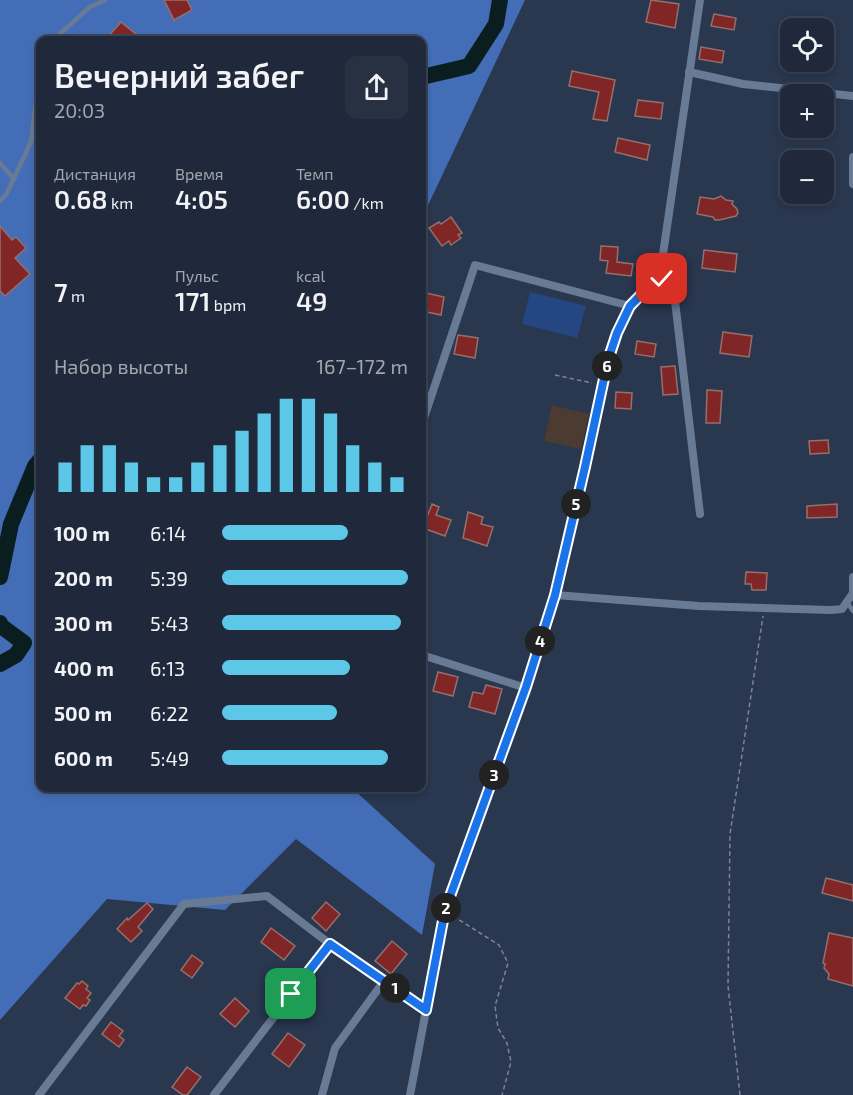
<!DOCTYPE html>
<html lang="ru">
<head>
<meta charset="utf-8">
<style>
	:root { --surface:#1f293b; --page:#273142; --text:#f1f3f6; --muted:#a1a6af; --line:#3c4555; --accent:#5cc7e7 }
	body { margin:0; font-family:"Exo 2",sans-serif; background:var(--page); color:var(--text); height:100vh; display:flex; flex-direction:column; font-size:22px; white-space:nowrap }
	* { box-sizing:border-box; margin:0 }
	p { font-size:20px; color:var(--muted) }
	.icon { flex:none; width:33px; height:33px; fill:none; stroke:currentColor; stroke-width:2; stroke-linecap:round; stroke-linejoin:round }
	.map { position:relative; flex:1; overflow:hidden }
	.sheet { position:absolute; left:36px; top:36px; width:390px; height:756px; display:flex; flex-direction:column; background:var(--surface); border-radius:12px; box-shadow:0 3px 9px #0003,0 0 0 2px var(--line) }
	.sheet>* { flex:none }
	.fabs { position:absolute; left:780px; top:18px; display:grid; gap:12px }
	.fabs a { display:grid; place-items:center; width:54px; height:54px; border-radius:12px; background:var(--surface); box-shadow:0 3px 9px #0003,0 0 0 2px var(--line); font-size:30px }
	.pin { position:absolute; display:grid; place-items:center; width:51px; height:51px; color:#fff; margin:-26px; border-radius:12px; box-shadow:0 3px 9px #0006 }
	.km { position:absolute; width:30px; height:30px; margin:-15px; border-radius:50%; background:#222; color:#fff; font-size:16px; line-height:30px; text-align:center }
	.round { display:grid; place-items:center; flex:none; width:63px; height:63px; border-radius:12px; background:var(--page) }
	.overview { display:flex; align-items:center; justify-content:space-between; height:102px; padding:0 18px }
	h1 { font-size:33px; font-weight:600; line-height:45px }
	.metrics { display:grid; grid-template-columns:repeat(3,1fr); gap:9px; height:102px; padding:6px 18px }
	.metrics div { display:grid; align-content:center }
	.metrics b { font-size:26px; font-weight:600 }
	.metrics small { font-size:16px; font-weight:400 }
	.metrics p { font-size:16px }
	.chart { height:168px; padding:12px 18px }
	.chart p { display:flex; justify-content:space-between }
	.chart svg { width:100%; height:108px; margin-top:6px; stroke:var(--accent); stroke-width:6 }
	ul { padding:0 18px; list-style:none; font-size:20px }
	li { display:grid; grid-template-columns:96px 72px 1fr; align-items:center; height:45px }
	li i { height:15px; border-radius:8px; background:var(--accent) }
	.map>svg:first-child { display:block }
	.industrial { fill:#4b3b30 }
	.green { fill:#254781 }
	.forest { fill:#436eb7 }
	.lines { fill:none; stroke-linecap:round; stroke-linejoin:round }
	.river { stroke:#0b1e1f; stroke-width:16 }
	.building { fill:#812627; stroke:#94706d; stroke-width:1.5 }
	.path { stroke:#798498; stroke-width:1.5; stroke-dasharray:4.5 3; stroke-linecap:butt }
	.service { stroke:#697a95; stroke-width:4.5 }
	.minor { stroke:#697a95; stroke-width:8 }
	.route-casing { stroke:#fff; stroke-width:12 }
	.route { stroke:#1a73e8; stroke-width:8 }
</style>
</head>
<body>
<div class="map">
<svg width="853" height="1095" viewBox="0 0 853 1095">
	<rect width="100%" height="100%" fill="#29374f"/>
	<!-- industrial -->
	<path class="industrial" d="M552 405 589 414 581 449 544 441Z"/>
	<!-- green -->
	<path class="green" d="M530 292 586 306 577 338 522 324Z"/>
	<!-- forest -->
	<path class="forest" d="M0 0H525L422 218V40H40V788H352L435 864 422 935 296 839 225 910 107 899 0 1020Z"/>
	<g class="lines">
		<!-- river -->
		<g class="river">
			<path d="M422 77 469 66 496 24 500 0"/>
			<path d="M0 577 11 524 35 466 40 460"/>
			<path d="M0 623 1 626 24 643 16 655 0 664"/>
		</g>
	</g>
	<!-- building -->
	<g class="building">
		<path d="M164 0H187L192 10 174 20Z"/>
		<path d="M651 0 679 4 675 28 646 22Z"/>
		<path d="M714 14 736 18 734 30 711 26Z"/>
		<path d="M121 22 143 40H105Z"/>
		<path d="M701 47 724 51 722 63 699 59Z"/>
		<path d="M572 71 615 80 607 121 593 119 599 92 569 86Z"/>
		<path d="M638 100 663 103 661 119 635 116Z"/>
		<path d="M618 138 650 145 647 160 615 152Z"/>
		<path d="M721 196 726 200 733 201 732 204 737 209 738 213 736 216 719 220H715L713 217 697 214 700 197 714 199Z"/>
		<path d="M451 217 462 233 458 235 461 238 451 245 449 241 442 246 429 228 439 222 441 224Z"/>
		<path d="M0 226 12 240 16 237 26 248 15 258 30 274 5 296 0 291Z"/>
		<path d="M601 246 618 247 617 262 633 264 631 276 606 273 608 261 600 260Z"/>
		<path d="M704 250 737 254 735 272 702 268Z"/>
		<path d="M426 293 444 297 441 315 422 311Z"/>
		<path d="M723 332 752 336 749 357 720 353Z"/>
		<path d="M458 335 478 338 475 358 454 354Z"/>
		<path d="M637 341 656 344 654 357 635 354Z"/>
		<path d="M675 366 678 394 663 395 661 367Z"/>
		<path d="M707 390 722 391 720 423H706Z"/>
		<path d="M616 392 632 393 631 409 615 408Z"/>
		<path d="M828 440 829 453 810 454 809 441Z"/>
		<path d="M432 504 439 507 436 515 451 520 445 536 423 528Z"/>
		<path d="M837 504V517L807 518V506Z"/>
		<path d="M468 512 483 517 481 524 493 527 487 546 463 538Z"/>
		<path d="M746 572 767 573 766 590H752L751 584H745Z"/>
		<path d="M438 672 458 677 453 696 433 691Z"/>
		<path d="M486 685 502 689 495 714 469 707 473 692 483 694Z"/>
		<path d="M826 878 853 885V901L822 893Z"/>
		<path d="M326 902 340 914 326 931 312 918Z"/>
		<path d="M147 903 153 909 138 927 142 931 131 942 117 929 127 918 128 920Z"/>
		<path d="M271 928 295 946 284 960 261 942Z"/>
		<path d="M829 933 853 938V986L828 979 829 974 824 968 825 964 823 963Z"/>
		<path d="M392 941 407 954 391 974 375 961Z"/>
		<path d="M192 955 203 963 192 978 181 970Z"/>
		<path d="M82 981 88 986 86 989 91 993 87 998 90 1000 86 1006 83 1005 80 1009 65 998 77 983 79 984Z"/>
		<path d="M235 998 249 1011 235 1027 220 1014Z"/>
		<path d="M111 1022 123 1031 119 1036 124 1040 119 1047 102 1034Z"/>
		<path d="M288 1033 305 1045 289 1067 272 1054Z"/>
		<path d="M187 1067 201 1077 187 1095H183L172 1087Z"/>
	</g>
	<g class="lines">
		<!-- path -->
		<g class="path">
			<path d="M555 375 592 383"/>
			<path d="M453 916 499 945 508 963 495 1006 498 1028 507 1043 511 1062 502 1095"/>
			<path d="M740 1095 728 986 730 834 763 616"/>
		</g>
		<!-- service -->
		<g class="service">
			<path d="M53 40 90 7 105 0"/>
			<path d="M0 163 14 179"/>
			<path d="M0 201 6 195 31 142 40 65"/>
			<path d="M847 602 853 611"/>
		</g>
		<!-- minor -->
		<g class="minor">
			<path d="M689 72 743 84 853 96"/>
			<path d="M853 157V184"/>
			<path d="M660 275 675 301 700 514"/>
			<path d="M422 424 475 265 630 306"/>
			<path d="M555 595 699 606 831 610 842 609 853 593V577"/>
			<path d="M422 655 526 688"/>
			<path d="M39 1095 184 904 267 896 330 944"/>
			<path d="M214 1095 330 944 426 1010"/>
			<path d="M322 1095 335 1048 384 981"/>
			<path d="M410 1095 445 910 526 688 555 595 585 467 608 360 617 333 630 306 660 275 700 0"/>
		</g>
	</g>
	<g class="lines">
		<defs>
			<path id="route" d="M291 994 330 944 426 1010 445 910 526 687 555 595 585 467 608 360 617 333 630 306 660 275 662 279"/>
		</defs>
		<!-- route casing -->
		<use href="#route" class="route-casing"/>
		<!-- route -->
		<use href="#route" class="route"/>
	</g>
</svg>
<div class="fabs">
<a><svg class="icon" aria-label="locate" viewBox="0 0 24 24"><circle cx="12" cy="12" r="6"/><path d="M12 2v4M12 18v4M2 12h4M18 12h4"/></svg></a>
<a>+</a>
<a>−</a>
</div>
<div class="pin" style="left:291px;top:994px;background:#1e9e55"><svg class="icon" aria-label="arrive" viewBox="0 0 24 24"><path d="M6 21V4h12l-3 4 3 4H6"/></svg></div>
<div class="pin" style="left:662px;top:279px;background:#d93025"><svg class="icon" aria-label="check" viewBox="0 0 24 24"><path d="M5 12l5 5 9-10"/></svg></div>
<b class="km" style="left:395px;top:988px">1</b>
<b class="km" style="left:446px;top:908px">2</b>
<b class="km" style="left:494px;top:775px">3</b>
<b class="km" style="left:540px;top:641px">4</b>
<b class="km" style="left:576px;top:504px">5</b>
<b class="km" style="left:607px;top:366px">6</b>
<section class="sheet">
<div class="overview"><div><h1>Вечерний забег</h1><p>20:03</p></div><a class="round"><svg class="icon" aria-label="share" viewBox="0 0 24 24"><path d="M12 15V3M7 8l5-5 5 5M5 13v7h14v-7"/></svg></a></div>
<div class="metrics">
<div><p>Дистанция</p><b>0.68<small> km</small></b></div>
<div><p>Время</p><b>4:05</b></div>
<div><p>Темп</p><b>6:00<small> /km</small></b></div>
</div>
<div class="metrics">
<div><b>7<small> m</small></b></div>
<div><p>Пульс</p><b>171<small> bpm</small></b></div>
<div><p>kcal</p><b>49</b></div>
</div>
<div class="chart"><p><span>Набор высоты</span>167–172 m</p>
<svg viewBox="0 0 160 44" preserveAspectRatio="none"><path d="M5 44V32M15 44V25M25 44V25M35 44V32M45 44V38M55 44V38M65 44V32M75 44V25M85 44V19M95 44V12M105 44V6M115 44V6M125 44V12M135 44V25M145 44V32M155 44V38"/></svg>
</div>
<ul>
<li><b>100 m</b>6:14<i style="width:68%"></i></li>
<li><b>200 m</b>5:39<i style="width:100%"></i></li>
<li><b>300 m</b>5:43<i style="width:96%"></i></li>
<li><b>400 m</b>6:13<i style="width:69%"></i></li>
<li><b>500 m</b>6:22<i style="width:62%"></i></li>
<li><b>600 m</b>5:49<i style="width:89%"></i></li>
</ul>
</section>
</div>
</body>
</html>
